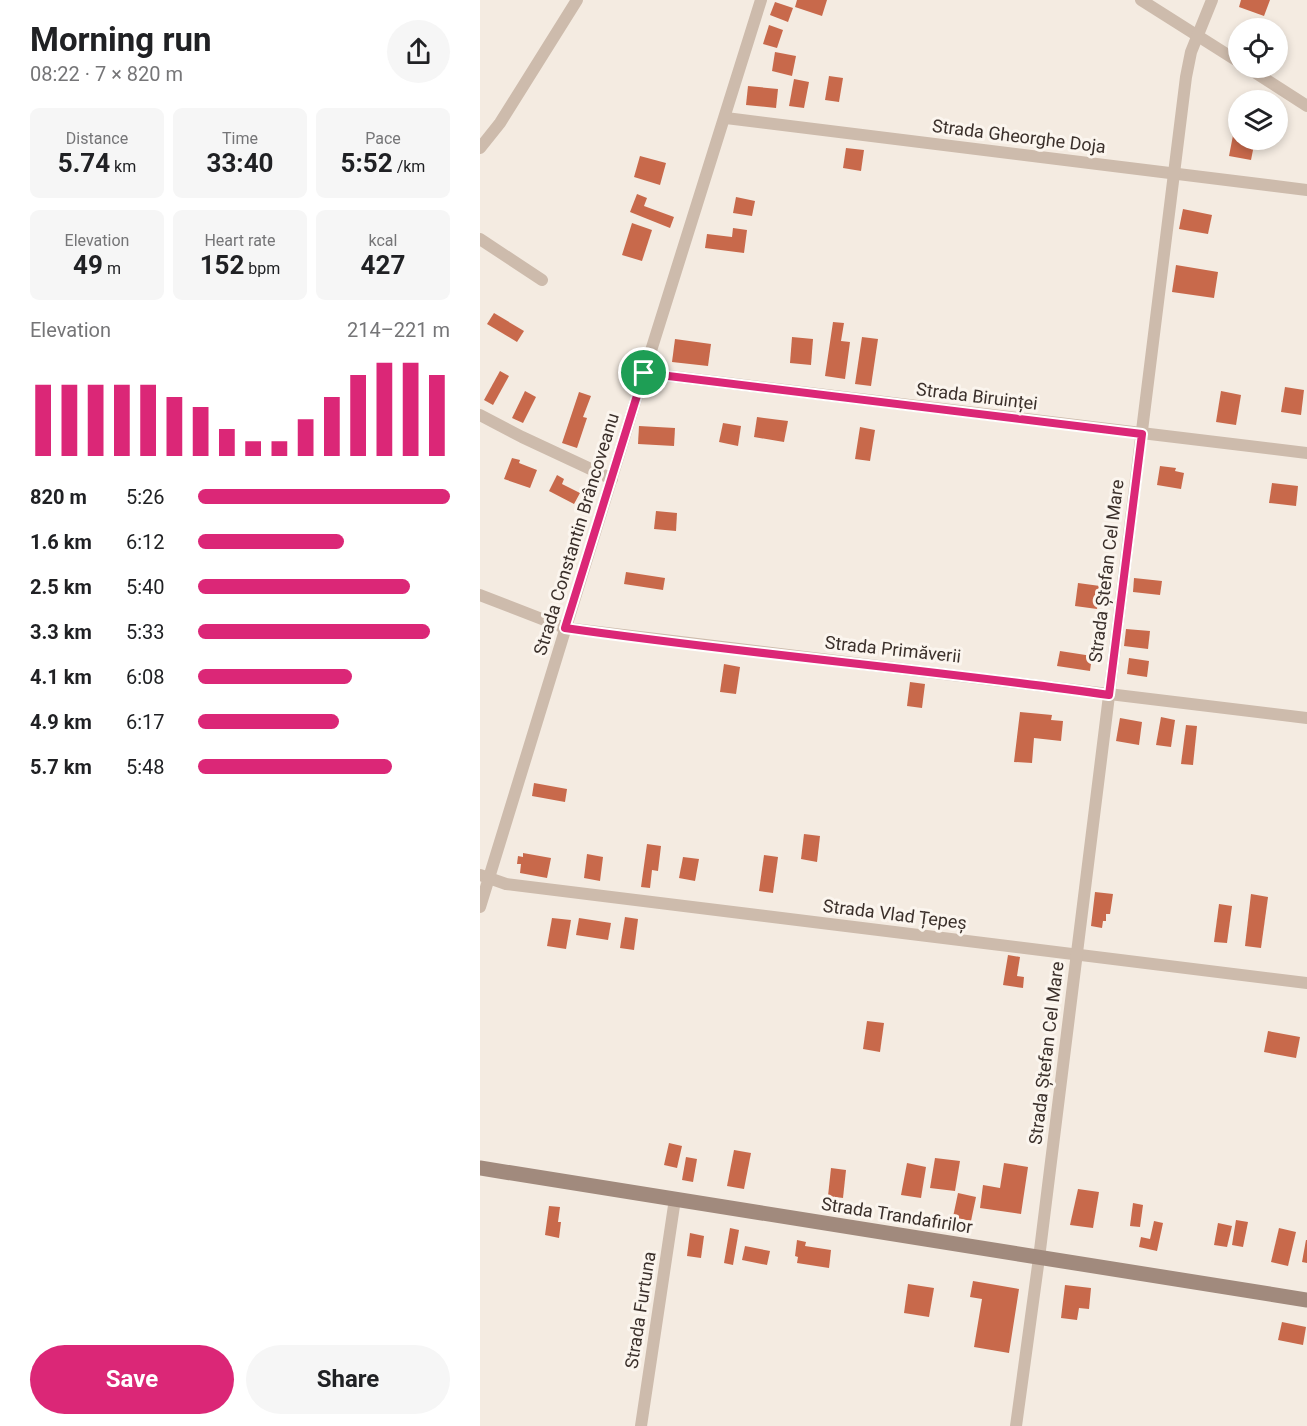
<!DOCTYPE html>
<html lang="en">
<head>
<meta charset="utf-8">
<style>
	:root { --surface:#fff; --page:#f6f6f6; --text:#202124; --muted:#757577; --accent:#db2777 }
	body { margin:0; font-family:Roboto,sans-serif; background:var(--page); color:var(--text); height:100vh; display:flex; flex-direction:column; font-size:22px; white-space:nowrap }
	* { box-sizing:border-box; margin:0 }
	p { font-size:20px; color:var(--muted) }
	.icon { flex:none; width:33px; height:33px; fill:none; stroke:currentColor; stroke-width:2; stroke-linecap:round; stroke-linejoin:round }
	.map { position:relative; flex:1; overflow:hidden }
	.side { display:flex; flex-direction:column; background:var(--surface); width:480px }
	.side>* { flex:none }
	.tools { position:absolute; left:748px; top:18px; display:grid; gap:12px }
	.tools a { display:grid; place-items:center; width:60px; height:60px; border-radius:50%; background:var(--surface); box-shadow:0 3px 9px #0003; font-size:30px }
	.pin { position:absolute; display:grid; place-items:center; width:51px; height:51px; color:#fff; margin:-26px; border:3px solid #fff; border-radius:50%; box-shadow:0 2px 6px #0007 }
	.round { display:grid; place-items:center; flex:none; width:63px; height:63px; border-radius:32px; background:var(--page) }
	.overview { display:flex; align-items:center; justify-content:space-between; height:102px; padding:0 30px }
	h1 { font-size:33px; font-weight:700; line-height:45px }
	.metrics { display:grid; grid-template-columns:repeat(3,1fr); gap:9px; height:102px; padding:6px 30px }
	.metrics div { display:grid; align-content:center; border-radius:9px; background:var(--page); text-align:center }
	.metrics b { font-size:26px; font-weight:700 }
	.metrics small { font-size:16px; font-weight:400 }
	.metrics p { font-size:16px }
	.chart { height:168px; padding:12px 30px }
	.chart p { display:flex; justify-content:space-between }
	.chart svg { width:100%; height:108px; margin-top:6px; stroke:var(--accent); stroke-width:6 }
	.action { display:flex; gap:12px; margin-top:auto; padding:12px 30px }
	.action a { flex:1; height:69px; border-radius:36px; background:var(--accent); color:#fff; font-size:24px; font-weight:700; line-height:69px; text-align:center }
	.action a+a { background:var(--page); color:var(--text) }
	ul { padding:0 30px; list-style:none; font-size:20px }
	li { display:grid; grid-template-columns:96px 72px 1fr; align-items:center; height:45px }
	li i { height:15px; border-radius:8px; background:var(--accent) }
	main { display:flex; flex:1; min-height:0 }
	.map>svg:first-child { display:block }
	.building { fill:#c8694b }
	.lines { fill:none; stroke-linecap:round; stroke-linejoin:round }
	.street { stroke:#cdbbac; stroke-width:12 }
	.secondary { stroke:#a18a7d; stroke-width:15 }
	.route-casing { stroke:#fff; stroke-width:12 }
	.route { stroke:#db2777; stroke-width:8 }
	.labels { text-anchor:middle; dominant-baseline:central; stroke-width:6; stroke-linejoin:round; paint-order:stroke }
	.street-label { font-size:18px; fill:#3b302b; stroke:#fbf5ee }
</style>
</head>
<body>
<main>
<section class="side">
<div class="overview"><div><h1>Morning run</h1><p>08:22 · 7 × 820 m</p></div><a class="round"><svg class="icon" aria-label="share" viewBox="0 0 24 24"><path d="M12 15V3M7 8l5-5 5 5M5 13v7h14v-7"/></svg></a></div>
<div class="metrics">
<div><p>Distance</p><b>5.74<small> km</small></b></div>
<div><p>Time</p><b>33:40</b></div>
<div><p>Pace</p><b>5:52<small> /km</small></b></div>
</div>
<div class="metrics">
<div><p>Elevation</p><b>49<small> m</small></b></div>
<div><p>Heart rate</p><b>152<small> bpm</small></b></div>
<div><p>kcal</p><b>427</b></div>
</div>
<div class="chart"><p><span>Elevation</span>214–221 m</p>
<svg viewBox="0 0 160 44" preserveAspectRatio="none"><path d="M5 44V15M15 44V15M25 44V15M35 44V15M45 44V15M55 44V20M65 44V24M75 44V33M85 44V38M95 44V38M105 44V29M115 44V20M125 44V11M135 44V6M145 44V6M155 44V11"/></svg>
</div>
<ul>
<li><b>820 m</b>5:26<i style="width:100%"></i></li>
<li><b>1.6 km</b>6:12<i style="width:58%"></i></li>
<li><b>2.5 km</b>5:40<i style="width:84%"></i></li>
<li><b>3.3 km</b>5:33<i style="width:92%"></i></li>
<li><b>4.1 km</b>6:08<i style="width:61%"></i></li>
<li><b>4.9 km</b>6:17<i style="width:56%"></i></li>
<li><b>5.7 km</b>5:48<i style="width:77%"></i></li>
</ul>
<div class="action"><a>Save</a><a>Share</a></div>
</section>
<div class="map">
<svg width="827" height="1426" viewBox="0 0 827 1426">
	<rect width="100%" height="100%" fill="#f4ebe1"/>
	<!-- building -->
	<g class="building">
		<path d="M317 0H347L342 16 315 7Z"/>
		<path d="M761 0H790L784 16 759 7Z"/>
		<path d="M295 2 313 8 308 22 290 15Z"/>
		<path d="M289 25 303 30 297 48 283 44Z"/>
		<path d="M295 52 316 56 312 76 292 71Z"/>
		<path d="M349 76 363 78 359 102 345 100Z"/>
		<path d="M314 79 329 82 324 108 309 106Z"/>
		<path d="M268 86 298 89 296 108 266 105Z"/>
		<path d="M755 125H759V140H775L771 160 749 156Z"/>
		<path d="M366 148 384 150 381 171 363 168Z"/>
		<path d="M160 156 186 163 180 185 154 177Z"/>
		<path d="M157 194 167 198 164 206 194 217 190 228 150 212Z"/>
		<path d="M256 197 275 201 272 216 253 213Z"/>
		<path d="M703 209 732 215 728 234 699 229Z"/>
		<path d="M152 223 172 230 162 261 142 255Z"/>
		<path d="M253 228 267 230 264 253 225 248 227 234 252 237Z"/>
		<path d="M696 265 738 272 734 298 692 292Z"/>
		<path d="M14 313 44 331 37 342 7 324Z"/>
		<path d="M353 322 364 323 361 341 370 342 365 379 345 376Z"/>
		<path d="M312 337 333 339 331 365 310 363Z"/>
		<path d="M382 337 398 339 391 386 375 384Z"/>
		<path d="M195 339 231 344 228 366 192 362Z"/>
		<path d="M20 371 29 376 13 405 4 400Z"/>
		<path d="M805 387 824 390 821 415 801 412Z"/>
		<path d="M45 391 56 397 43 423 32 418Z"/>
		<path d="M741 391 761 395 756 425 736 422Z"/>
		<path d="M99 392 111 396 103 417 107 418 97 448 82 443Z"/>
		<path d="M277 417 308 421 304 442 274 437Z"/>
		<path d="M243 423 261 426 258 446 239 442Z"/>
		<path d="M159 426 195 428 194 446 158 444Z"/>
		<path d="M380 427 395 430 390 461 375 459Z"/>
		<path d="M32 458 40 460 39 463 57 470 50 488 24 479Z"/>
		<path d="M680 466 696 468 695 471 704 473 701 489 677 485Z"/>
		<path d="M77 475 84 479 82 484 100 493 94 504 69 491Z"/>
		<path d="M792 483 818 486 816 506 789 503Z"/>
		<path d="M176 511 197 513 196 531 174 529Z"/>
		<path d="M146 572 185 578 183 590 144 584Z"/>
		<path d="M654 578 682 581 680 595 653 592Z"/>
		<path d="M598 583 620 586 617 609 595 606Z"/>
		<path d="M646 629 670 631 668 649 644 646Z"/>
		<path d="M580 651 612 656 610 671 577 666Z"/>
		<path d="M649 658 669 661 667 677 647 674Z"/>
		<path d="M244 664 260 667 256 694 240 692Z"/>
		<path d="M430 682 445 684 442 708 427 706Z"/>
		<path d="M540 712 572 715 571 720 583 721 581 741 554 738 552 763 534 762Z"/>
		<path d="M681 717 695 720 691 747 676 745Z"/>
		<path d="M640 718 662 722 659 745 636 741Z"/>
		<path d="M706 725 717 726 713 765 701 764Z"/>
		<path d="M54 783 87 789 85 802 52 796Z"/>
		<path d="M324 834 340 836 337 862 321 859Z"/>
		<path d="M167 844 181 846 178 871 172 870 170 888 161 887Z"/>
		<path d="M43 853 71 858 67 878 40 873 41 864H37L38 856 43 857Z"/>
		<path d="M107 854 123 857 120 881 104 878Z"/>
		<path d="M284 855 298 857 293 893 279 891Z"/>
		<path d="M203 857 219 859 215 881 199 878Z"/>
		<path d="M615 892 633 894 630 914H626V921H623L622 928 611 926Z"/>
		<path d="M771 894 788 897 781 948 765 946Z"/>
		<path d="M739 904 752 906 747 943 734 942Z"/>
		<path d="M145 917 158 919 154 950 140 948Z"/>
		<path d="M72 918 91 920 86 949 67 946Z"/>
		<path d="M99 918 131 923 128 940 96 935Z"/>
		<path d="M528 955 540 957 537 976 544 977 543 988 523 985Z"/>
		<path d="M387 1021 404 1023 400 1052 383 1049Z"/>
		<path d="M788 1031 820 1037 816 1058 784 1052Z"/>
		<path d="M189 1143 202 1146 197 1168 184 1165Z"/>
		<path d="M254 1150 271 1153 264 1189 247 1186Z"/>
		<path d="M206 1157 217 1159 213 1182 202 1180Z"/>
		<path d="M455 1158 480 1161 475 1191 450 1188Z"/>
		<path d="M427 1163 446 1167 441 1198 421 1195Z"/>
		<path d="M524 1163 548 1167 541 1214 500 1208 503 1185 520 1188Z"/>
		<path d="M351 1168 366 1170 363 1198 348 1196Z"/>
		<path d="M598 1189 619 1192 613 1228 590 1225Z"/>
		<path d="M478 1193 496 1197 491 1221 473 1217Z"/>
		<path d="M653 1203 663 1205 660 1227 650 1226Z"/>
		<path d="M69 1206 80 1207 78 1222H81L79 1238 65 1235Z"/>
		<path d="M756 1220 768 1222 763 1247 752 1245Z"/>
		<path d="M674 1221 683 1223 677 1251 659 1247 661 1237 670 1239Z"/>
		<path d="M738 1223 752 1226 747 1247 734 1245Z"/>
		<path d="M250 1228 259 1230 253 1265 244 1263Z"/>
		<path d="M799 1228 816 1232 808 1266 791 1262Z"/>
		<path d="M210 1233 224 1236 221 1258 207 1256Z"/>
		<path d="M317 1240 326 1242 325 1246 351 1250 349 1268 317 1263 318 1257 315 1256Z"/>
		<path d="M826 1240H827V1263L822 1262Z"/>
		<path d="M265 1246 290 1251 287 1265 262 1260Z"/>
		<path d="M493 1281 539 1289 529 1353 494 1347 502 1299 490 1297Z"/>
		<path d="M428 1284 454 1288 449 1317 424 1313Z"/>
		<path d="M585 1285 611 1288 609 1309 599 1308 597 1320 581 1318Z"/>
		<path d="M802 1322 826 1327 823 1345 798 1340Z"/>
	</g>
	<g class="lines">
		<!-- street -->
		<g class="street">
			<path d="M661 0 759 62"/>
			<path d="M768 68 827 106"/>
			<path d="M246 118 827 190"/>
			<path d="M0 148 20 123 97 0"/>
			<path d="M0 239 62 280"/>
			<path d="M164 373 827 453"/>
			<path d="M0 415 42 437 132 479"/>
			<path d="M0 595 85 628 827 718"/>
			<path d="M0 875 26 884 827 983"/>
			<path d="M0 907 164 373 281 0"/>
			<path d="M161 1426 195 1199"/>
			<path d="M536 1426 559 1258 706 77 711 52 732 0"/>
		</g>
		<!-- secondary -->
		<path class="secondary" d="M0 1168 827 1300"/>
	</g>
	<g class="lines">
		<defs>
			<path id="route" d="M164 373 662 434 629 695C448 669 266 654 85 628Z"/>
		</defs>
		<!-- route casing -->
		<use href="#route" class="route-casing"/>
		<!-- route -->
		<use href="#route" class="route"/>
	</g>
	<g class="labels">
		<!-- street labels -->
		<g class="street-label">
			<text transform="translate(539 136) rotate(7)">Strada Gheorghe Doja</text>
			<text transform="translate(497 396) rotate(7)">Strada Biruinței</text>
			<text transform="translate(96 534) rotate(-73)">Strada Constantin Brâncoveanu</text>
			<text transform="translate(626 571) rotate(-83)">Strada Ștefan Cel Mare</text>
			<text transform="translate(413 649) rotate(6)">Strada Primăverii</text>
			<text transform="translate(415 914) rotate(7)">Strada Vlad Țepeș</text>
			<text transform="translate(566 1053) rotate(-83)">Strada Ștefan Cel Mare</text>
			<text transform="translate(417 1215) rotate(9)">Strada Trandafirilor</text>
			<text transform="translate(160 1310) rotate(-81)">Strada Furtuna</text>
		</g>
	</g>
</svg>
<div class="tools">
<a><svg class="icon" aria-label="locate" viewBox="0 0 24 24"><circle cx="12" cy="12" r="6"/><path d="M12 2v4M12 18v4M2 12h4M18 12h4"/></svg></a>
<a><svg class="icon" aria-label="layers" viewBox="0 0 24 24"><path d="M12 4l9 5-9 5-9-5zM3 14l9 5 9-5"/></svg></a>
</div>
<div class="pin" style="left:164px;top:373px;background:#1e9e55"><svg class="icon" aria-label="arrive" viewBox="0 0 24 24"><path d="M6 21V4h12l-3 4 3 4H6"/></svg></div>
</div>
</main>
</body>
</html>
